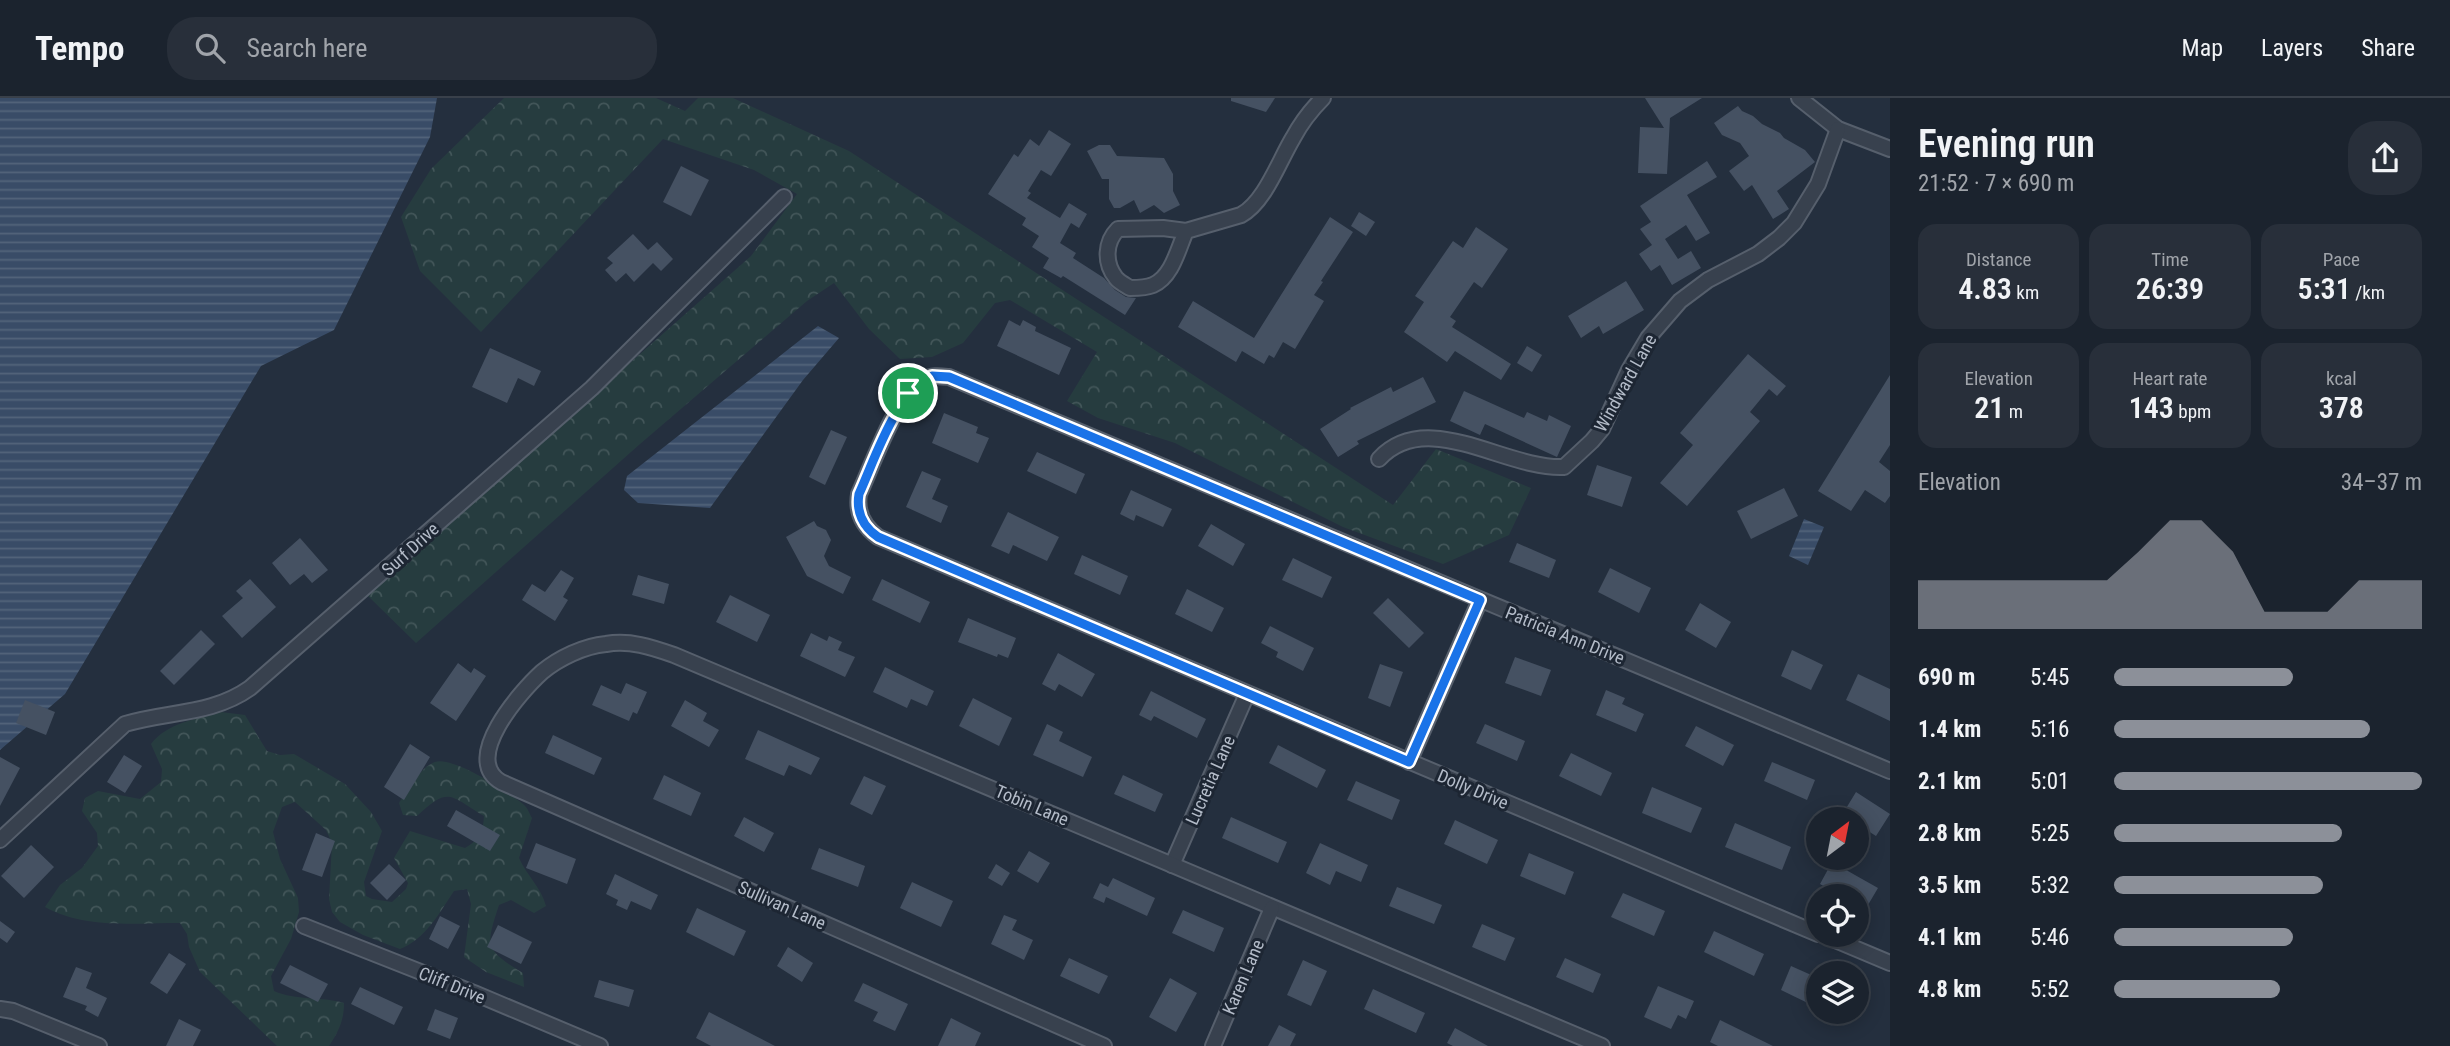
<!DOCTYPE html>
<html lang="en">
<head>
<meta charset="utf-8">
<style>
	:root { --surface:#1b232e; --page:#282f3a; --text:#f1f3f6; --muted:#a0a4aa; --line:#39404a; --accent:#8c9099 }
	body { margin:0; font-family:"Roboto Condensed",sans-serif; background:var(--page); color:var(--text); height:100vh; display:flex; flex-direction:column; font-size:26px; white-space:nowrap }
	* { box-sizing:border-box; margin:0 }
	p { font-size:23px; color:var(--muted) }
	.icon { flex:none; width:38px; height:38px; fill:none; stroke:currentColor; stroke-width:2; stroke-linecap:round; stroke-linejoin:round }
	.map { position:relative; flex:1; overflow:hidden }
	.details { display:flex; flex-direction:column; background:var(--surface); width:560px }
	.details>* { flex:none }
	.needle { width:46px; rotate:32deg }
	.fabs { position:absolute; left:1806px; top:709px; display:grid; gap:14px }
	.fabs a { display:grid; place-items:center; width:63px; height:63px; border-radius:50%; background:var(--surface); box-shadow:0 4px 18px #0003,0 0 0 2px var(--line); font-size:35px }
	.pin { position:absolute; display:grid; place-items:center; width:60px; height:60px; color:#fff; margin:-30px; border:4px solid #fff; border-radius:50%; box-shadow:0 2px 7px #0007 }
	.round { display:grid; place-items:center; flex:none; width:74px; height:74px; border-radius:28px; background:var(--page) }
	.summary { display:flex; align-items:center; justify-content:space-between; height:119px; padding:0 28px }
	h1 { font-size:38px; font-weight:600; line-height:52px }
	.metrics { display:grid; grid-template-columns:repeat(3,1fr); gap:10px; height:119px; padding:7px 28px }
	.metrics div { display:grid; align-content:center; border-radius:18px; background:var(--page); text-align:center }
	.metrics b { font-size:30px; font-weight:600 }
	.metrics small { font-size:19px; font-weight:400 }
	.metrics p { font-size:19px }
	.chart { height:196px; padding:14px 28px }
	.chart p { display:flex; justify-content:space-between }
	.chart svg { width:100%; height:126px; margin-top:7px; fill:var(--accent); opacity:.7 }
	ul { padding:0 28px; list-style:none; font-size:23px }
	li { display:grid; grid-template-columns:112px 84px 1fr; align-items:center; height:52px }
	li i { height:18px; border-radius:9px; background:var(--accent) }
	header { display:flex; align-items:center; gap:42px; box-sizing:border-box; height:98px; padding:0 35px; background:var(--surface); border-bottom:2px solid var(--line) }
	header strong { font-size:33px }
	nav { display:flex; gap:38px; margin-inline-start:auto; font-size:24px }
	.search { width:490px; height:63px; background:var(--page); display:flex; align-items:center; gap:18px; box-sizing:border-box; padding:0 24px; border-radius:28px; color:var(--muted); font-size:26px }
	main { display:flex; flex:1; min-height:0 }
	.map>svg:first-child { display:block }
	.forest { fill:url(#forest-crowns) }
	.water { fill:url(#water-rules) }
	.building { fill:#455162 }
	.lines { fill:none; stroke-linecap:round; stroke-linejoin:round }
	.minor-casing { stroke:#565f6c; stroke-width:18 }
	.minor { stroke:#38414e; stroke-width:14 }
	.route-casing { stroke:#fff; stroke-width:14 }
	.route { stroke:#1a73e8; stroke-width:9 }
	.labels { text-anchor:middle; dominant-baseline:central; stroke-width:6; stroke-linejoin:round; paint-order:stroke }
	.street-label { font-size:18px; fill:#b4bcc9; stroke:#1d2633 }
</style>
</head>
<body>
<header>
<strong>Tempo</strong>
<div class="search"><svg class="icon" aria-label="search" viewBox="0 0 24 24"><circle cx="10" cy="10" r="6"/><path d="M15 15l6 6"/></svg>Search here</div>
<nav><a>Map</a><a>Layers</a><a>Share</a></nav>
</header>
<main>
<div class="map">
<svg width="1890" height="948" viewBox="0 0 1890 948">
	<defs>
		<pattern id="forest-crowns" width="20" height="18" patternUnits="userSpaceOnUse" patternTransform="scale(1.75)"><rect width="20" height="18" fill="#263c3f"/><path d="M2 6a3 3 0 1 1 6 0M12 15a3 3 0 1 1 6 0" fill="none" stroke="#435659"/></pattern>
		<pattern id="water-rules" width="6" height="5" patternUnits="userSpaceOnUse" patternTransform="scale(1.75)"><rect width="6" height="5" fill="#394c67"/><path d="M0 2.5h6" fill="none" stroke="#53647b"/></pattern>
	</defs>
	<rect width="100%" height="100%" fill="#242f3e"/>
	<!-- forest -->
	<g class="forest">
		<path d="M504 0H656L685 13 698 0H733L849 53 1393 407 1436 351 1531 390 1509 437 1443 466 1343 429 1175 345 1098 320 1067 303 1097 254 1010 202 995 205 963 245 932 259 900 261 869 231 834 185 807 203 640 346 416 545 367 497 751 158 797 96 754 72 663 41 481 234 420 173 401 119 431 71Z"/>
		<path d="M221 614 245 617 267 653 280 657 294 656 345 686 371 714 382 733 364 784 366 798 372 801 392 804 406 791 408 785 394 760 410 733 465 750C479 742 483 735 484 718 449 697 449 688 417 718L403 717 399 705C408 693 420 669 435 664 453 658 509 694 523 706 528 710 529 715 532 720L519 760C527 778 541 789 546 808L534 815 511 802 499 807C485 849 485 852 523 875L524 889 486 874 464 859 471 806 467 791 454 793C439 815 426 841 400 851L363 837 340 824 332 814 329 801 332 745 326 732 295 704 282 709 273 734 280 761 298 800 299 814 291 841 271 878 274 893C296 903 321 898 344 905 344 922 339 933 329 948H277L200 874 189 849 187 836 180 825C136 825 84 831 45 809L60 787 82 770 98 748 97 735 82 713 85 700 98 693 140 701 161 684 162 671 151 646C167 625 196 621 221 614Z"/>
	</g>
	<!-- water -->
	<g class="water">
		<path d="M0 0H437L430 39 334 232 261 268 65 596 0 652Z"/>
		<path d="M818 228 839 240 803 282 710 410 638 405 624 392 627 378Z"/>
		<path d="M1804 421 1824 429 1808 467 1789 458Z"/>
	</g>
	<!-- building -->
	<g class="building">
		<path d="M1231 0H1275L1266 14 1231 3Z"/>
		<path d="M1645 0H1702L1670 20 1667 76 1638 75 1640 29 1664 30Z"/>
		<path d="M1738 8 1742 13 1753 18 1762 26 1780 35 1784 40 1805 52 1815 64 1777 93 1789 111 1773 121 1752 87 1744 93 1729 73 1749 58 1740 45 1722 37 1714 25Z"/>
		<path d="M1049 32 1071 46 1051 78 1041 72 1028 93 1031 95 1027 100 1060 120 1069 105 1087 116 1079 130 1071 125 1060 145 1076 155 1073 160 1104 180 1115 192 1126 199 1136 200 1125 217 1063 178 1061 180 1043 170 1049 160 1032 149 1039 138 1022 127 1026 120 988 96 1014 56 1018 59 1030 41 1039 48Z"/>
		<path d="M1099 47H1110L1117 58 1164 60 1173 76V93L1180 107 1164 115 1154 107 1140 115 1134 102 1120 110H1114L1109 101V81H1102L1087 53Z"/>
		<path d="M1707 63 1717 79 1687 97 1710 135 1696 143 1686 127 1665 141 1678 161 1691 153 1701 170 1672 187 1660 167 1651 173 1639 156 1652 147 1640 131 1651 124 1640 108Z"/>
		<path d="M681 68 709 82 691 118 663 104Z"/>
		<path d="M1359 114 1375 124 1366 138 1351 128Z"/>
		<path d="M1330 119 1353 134 1321 183 1323 184 1314 197 1324 203 1295 251 1283 244 1274 260 1269 257 1264 266 1242 253 1236 264 1178 229 1193 203 1254 240Z"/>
		<path d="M1476 129 1508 151 1482 190 1474 184 1450 219 1456 223 1452 229 1511 266 1501 282 1455 253 1447 264 1404 234 1424 204 1415 198 1453 143 1463 150Z"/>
		<path d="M633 136 648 152 657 144 673 161 661 173 653 165 634 184 626 175 616 184 605 172 613 165 607 160Z"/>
		<path d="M1626 183 1644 212 1603 236 1599 228 1581 240 1568 218Z"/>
		<path d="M1009 222 1020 228 1023 222 1036 229 1035 233 1071 250 1059 277 997 248Z"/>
		<path d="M1527 248 1542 257 1532 274 1517 265Z"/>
		<path d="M490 250 541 273 534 288 518 280 507 305 472 289Z"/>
		<path d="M1748 256 1786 288 1777 298 1769 291 1750 314 1760 323 1687 408 1660 385 1693 347 1680 335Z"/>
		<path d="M1890 277V347L1879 364 1890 373V398L1885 405 1865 392 1851 413 1818 393Z"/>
		<path d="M1423 279 1436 304 1357 343 1359 346 1338 359 1320 331 1351 311 1350 310 1391 289 1393 294Z"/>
		<path d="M1464 293 1524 320 1527 314 1547 323 1549 317 1571 328 1557 359 1485 326 1480 337 1450 323Z"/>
		<path d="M944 315 978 329 976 335 989 340 978 365 932 345Z"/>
		<path d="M831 332 847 339 825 387 809 379Z"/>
		<path d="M1037 354 1085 376 1076 396 1027 373Z"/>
		<path d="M1597 367 1632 379 1622 409 1587 397Z"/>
		<path d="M922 373 941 381 932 401 948 408 941 425 906 409Z"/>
		<path d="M1784 390 1798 418 1751 441 1737 413Z"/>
		<path d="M1131 392 1172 411 1163 429 1136 417 1134 423 1120 416Z"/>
		<path d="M1008 414 1059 439 1047 463 1013 447 1009 456 991 448Z"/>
		<path d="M814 423 817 428 826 432 831 442 824 458 829 468 851 479 843 496 807 478 786 439Z"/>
		<path d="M1211 426 1245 446 1233 468 1198 448Z"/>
		<path d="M300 440 328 472 312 485 304 476 290 487 272 465Z"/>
		<path d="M1517 445 1556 462 1549 480 1509 464Z"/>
		<path d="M1082 457 1128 478 1120 497 1074 476Z"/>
		<path d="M1293 460 1332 479 1322 500 1282 482Z"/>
		<path d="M1610 470 1651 490 1639 515 1598 494Z"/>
		<path d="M561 472 574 480 563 499 568 502 555 523 522 502 532 486 545 494Z"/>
		<path d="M638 477 669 486 664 506 632 497Z"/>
		<path d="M250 481 276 509 242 540 222 518 243 500 236 493Z"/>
		<path d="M882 481 930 504 920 525 872 502Z"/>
		<path d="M1187 491 1224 510 1212 534 1175 516Z"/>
		<path d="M730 497 770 517 757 544 716 524Z"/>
		<path d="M1388 500 1424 535 1409 550 1373 515Z"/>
		<path d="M1700 505 1731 524 1716 550 1685 532Z"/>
		<path d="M968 520 1016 540 1008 560 998 556 997 559 958 544Z"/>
		<path d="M1270 528 1314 550 1303 573 1276 559 1278 554 1261 545Z"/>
		<path d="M201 532 215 546 174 587 160 573Z"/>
		<path d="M811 535 827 543 829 538 842 544 838 552 855 559 845 579 800 558Z"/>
		<path d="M1792 552 1823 567 1811 592 1781 578Z"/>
		<path d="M1058 555 1095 576 1082 599 1059 586 1055 593 1042 586Z"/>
		<path d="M1515 559 1551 572 1541 598 1505 585Z"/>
		<path d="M458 565 471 575 474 570 486 578 456 623 430 605Z"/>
		<path d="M1380 566 1403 574 1390 609 1368 600Z"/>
		<path d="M885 569 934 593 927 608 911 601 907 610 873 594Z"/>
		<path d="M1858 576 1890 591V623L1846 602Z"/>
		<path d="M626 585 647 594 637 616 633 614 629 623 592 607 601 587 621 596Z"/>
		<path d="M1606 592 1625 600 1622 606 1644 616 1636 634 1596 617Z"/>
		<path d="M1151 593 1206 621 1197 640 1154 618 1151 623 1139 617Z"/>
		<path d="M973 600 1012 620 999 648 959 628Z"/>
		<path d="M25 602 55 614 46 637 16 625Z"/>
		<path d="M685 602 707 615 703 623 719 632 709 649 671 628Z"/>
		<path d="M1047 626 1063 634 1059 643 1092 659 1083 679 1033 657Z"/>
		<path d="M1485 626 1525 643 1517 663 1476 645Z"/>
		<path d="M1696 628 1734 647 1723 668 1685 648Z"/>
		<path d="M758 632 820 660 811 677 789 667 784 678 745 661Z"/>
		<path d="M553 637 602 660 594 677 545 655Z"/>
		<path d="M410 646 430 659 404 702 384 689Z"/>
		<path d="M1278 647 1326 672 1317 690 1269 665Z"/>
		<path d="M1571 655 1612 675 1601 698 1559 678Z"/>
		<path d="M124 657 142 668 125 695 107 684Z"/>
		<path d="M0 659 20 670 0 708Z"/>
		<path d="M1772 664 1815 682 1807 702 1764 683Z"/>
		<path d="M664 677 701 695 691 718 653 701Z"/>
		<path d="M1123 677 1163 696 1155 714 1114 696Z"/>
		<path d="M864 678 886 688 872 717 850 706Z"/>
		<path d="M1356 683 1400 702 1392 722 1347 702Z"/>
		<path d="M1652 689 1702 710 1691 735 1642 715Z"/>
		<path d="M1856 694 1890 716 1876 738 1857 726V721H1849L1842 717Z"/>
		<path d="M456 712 500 737 490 753 447 728Z"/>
		<path d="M744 719 774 735 764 754 734 738Z"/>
		<path d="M1231 719 1287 744 1278 765 1222 740Z"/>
		<path d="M1455 722 1498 742 1487 766 1444 746Z"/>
		<path d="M1735 725 1791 749 1782 772 1725 749Z"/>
		<path d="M316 735 335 743 322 779 302 772Z"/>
		<path d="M536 745 576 761 567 786 526 770Z"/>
		<path d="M1320 745 1368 767 1361 784 1336 773 1330 787 1306 775Z"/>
		<path d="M31 747 54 769 24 800 1 778Z"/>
		<path d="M819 750 865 768 858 789 811 771Z"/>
		<path d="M1029 753 1050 765 1038 785 1017 773Z"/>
		<path d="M1529 755 1574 774 1565 797 1520 778Z"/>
		<path d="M1832 764 1878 790 1865 812 1857 807V798H1841L1820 786Z"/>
		<path d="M389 766 406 782 387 802 370 785Z"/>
		<path d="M996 766 1010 775 1002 788 988 780Z"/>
		<path d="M615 776 658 797 651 812 631 803 627 812 616 807 618 802 606 796Z"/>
		<path d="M1113 780 1155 800 1147 818 1106 799 1104 805 1093 800 1100 785 1108 789Z"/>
		<path d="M912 784 953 803 941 829 900 810Z"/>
		<path d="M1397 789 1442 807 1434 826 1389 808Z"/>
		<path d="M1623 795 1665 813 1654 838 1611 819Z"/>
		<path d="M697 810 746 833 734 858 686 834Z"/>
		<path d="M1183 812 1224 830 1214 854 1172 835Z"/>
		<path d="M1004 817 1017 822 1012 832 1033 842 1024 862 991 846Z"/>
		<path d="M440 818 460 828 448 851 429 841Z"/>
		<path d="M0 823 15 834 7 845 0 840Z"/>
		<path d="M1482 826 1515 840 1505 863 1472 849Z"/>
		<path d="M498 827 532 844 521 866 487 849Z"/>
		<path d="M1714 833 1764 856 1754 878 1704 854Z"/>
		<path d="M788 849 813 865 802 884 777 868Z"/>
		<path d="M169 855 186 866 167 896 150 885Z"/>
		<path d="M1069 860 1108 878 1099 896 1060 878Z"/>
		<path d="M1565 860 1601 876 1593 895 1556 879Z"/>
		<path d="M1303 862 1327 873 1311 908 1287 897Z"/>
		<path d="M290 867 328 886 318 904 280 885Z"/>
		<path d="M1791 868 1818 880V910L1781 892Z"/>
		<path d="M76 869 92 875 86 890 107 900 98 919 85 912 87 908 63 899Z"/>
		<path d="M1170 880 1197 895 1176 934 1149 919Z"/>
		<path d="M599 882 634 892 629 909 594 899Z"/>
		<path d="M863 885 908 906 895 933 873 923 878 914 854 903Z"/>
		<path d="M1658 888 1694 903 1686 921 1678 917 1671 931 1644 919Z"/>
		<path d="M360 889 403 909 394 927 351 906Z"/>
		<path d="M1373 891 1425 915 1416 935 1364 911Z"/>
		<path d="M435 911 458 920 450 941 427 932Z"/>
		<path d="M709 914 775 948H711L696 940Z"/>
		<path d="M951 920 981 935 975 948H938Z"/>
		<path d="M179 921 201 932 193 948H166Z"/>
		<path d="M1720 922 1773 948H1718L1710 944Z"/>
		<path d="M1279 927 1296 936 1290 948H1268Z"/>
		<path d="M1455 930 1488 948H1453L1447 945Z"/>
	</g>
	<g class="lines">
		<defs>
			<g id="minor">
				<path d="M1799 0 1838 31 1890 51"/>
				<path d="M1186 133C1178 151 1172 179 1153 187 1146 190 1137 190 1130 190 1125 187 1119 184 1116 180 1104 165 1105 144 1118 131L1163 130 1186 133 1241 117C1265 104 1279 63 1293 40 1301 25 1311 12 1323 0"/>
				<path d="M1379 361C1427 309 1506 372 1564 369L1592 343 1602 331 1629 272 1648 240 1680 203 1708 182 1758 156 1779 140 1794 125 1818 86 1838 31"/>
				<path d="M1409 664 1480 502"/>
				<path d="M0 742 125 626C168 613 212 617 250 590L592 290 784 99"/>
				<path d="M1172 767 1247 596"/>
				<path d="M304 828 474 895 600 948"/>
				<path d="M1818 836 878 439C863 428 856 414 859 396 872 368 897 296 923 282 932 277 939 278 949 279L1890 673"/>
				<path d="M1821 836 1890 865"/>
				<path d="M0 911 13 913 99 948"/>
				<path d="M1104 948 501 684C461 661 520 594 542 574 559 560 584 548 606 546 630 542 651 549 674 557L1602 948"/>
				<path d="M1213 948 1272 810"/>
			</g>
		</defs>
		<!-- minor casing -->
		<use href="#minor" class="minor-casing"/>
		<!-- minor -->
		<use href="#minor" class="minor"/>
	</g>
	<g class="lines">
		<defs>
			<path id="route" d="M932 278 949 279 1480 502 1409 664 878 439C863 429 856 414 859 396 875 361 896 294 932 278Z"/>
		</defs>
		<!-- route casing -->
		<use href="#route" class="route-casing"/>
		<!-- route -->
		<use href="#route" class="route"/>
	</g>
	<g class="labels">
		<!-- street labels -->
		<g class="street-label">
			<text transform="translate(1625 285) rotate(-61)">Windward Lane</text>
			<text transform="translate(410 451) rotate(-42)">Surf Drive</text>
			<text transform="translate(1565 537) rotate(22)">Patricia Ann Drive</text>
			<text transform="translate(1210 682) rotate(-66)">Lucretia Lane</text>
			<text transform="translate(1473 691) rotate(23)">Dolly Drive</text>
			<text transform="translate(1032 707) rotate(23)">Tobin Lane</text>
			<text transform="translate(782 807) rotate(24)">Sullivan Lane</text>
			<text transform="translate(1243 879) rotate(-67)">Karen Lane</text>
			<text transform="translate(452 887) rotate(22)">Cliff Drive</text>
		</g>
	</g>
</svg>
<div class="fabs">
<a><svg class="needle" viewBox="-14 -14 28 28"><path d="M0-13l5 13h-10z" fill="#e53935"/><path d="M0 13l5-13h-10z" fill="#a0a4aa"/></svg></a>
<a><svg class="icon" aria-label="locate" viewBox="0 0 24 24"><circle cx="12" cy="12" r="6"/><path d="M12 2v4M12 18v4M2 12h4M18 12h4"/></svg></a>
<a><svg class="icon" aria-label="layers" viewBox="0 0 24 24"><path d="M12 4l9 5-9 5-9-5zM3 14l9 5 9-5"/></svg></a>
</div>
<div class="pin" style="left:908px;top:295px;background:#1e9e55"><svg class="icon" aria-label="arrive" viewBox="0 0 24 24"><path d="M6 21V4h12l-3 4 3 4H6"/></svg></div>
</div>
<section class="details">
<div class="summary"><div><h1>Evening run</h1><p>21:52 · 7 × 690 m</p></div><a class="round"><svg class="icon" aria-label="share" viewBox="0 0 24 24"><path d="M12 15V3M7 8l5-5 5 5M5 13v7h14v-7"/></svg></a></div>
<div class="metrics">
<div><p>Distance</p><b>4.83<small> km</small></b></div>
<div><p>Time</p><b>26:39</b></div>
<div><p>Pace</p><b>5:31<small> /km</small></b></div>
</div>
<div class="metrics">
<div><p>Elevation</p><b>21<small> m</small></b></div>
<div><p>Heart rate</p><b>143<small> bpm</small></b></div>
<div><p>kcal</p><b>378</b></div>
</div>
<div class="chart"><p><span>Elevation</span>34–37 m</p>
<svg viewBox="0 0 160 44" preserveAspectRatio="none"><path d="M0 44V27L10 27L20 27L30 27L40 27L50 27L60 27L70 17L80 6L90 6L100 17L110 38L120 38L130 38L140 27L150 27L160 27V44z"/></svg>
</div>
<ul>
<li><b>690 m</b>5:45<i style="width:58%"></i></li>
<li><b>1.4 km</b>5:16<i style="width:83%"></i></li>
<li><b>2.1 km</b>5:01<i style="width:100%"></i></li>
<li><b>2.8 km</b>5:25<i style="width:74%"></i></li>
<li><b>3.5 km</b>5:32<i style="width:68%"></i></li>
<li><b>4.1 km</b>5:46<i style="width:58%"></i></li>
<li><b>4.8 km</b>5:52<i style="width:54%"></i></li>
</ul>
</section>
</main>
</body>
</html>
